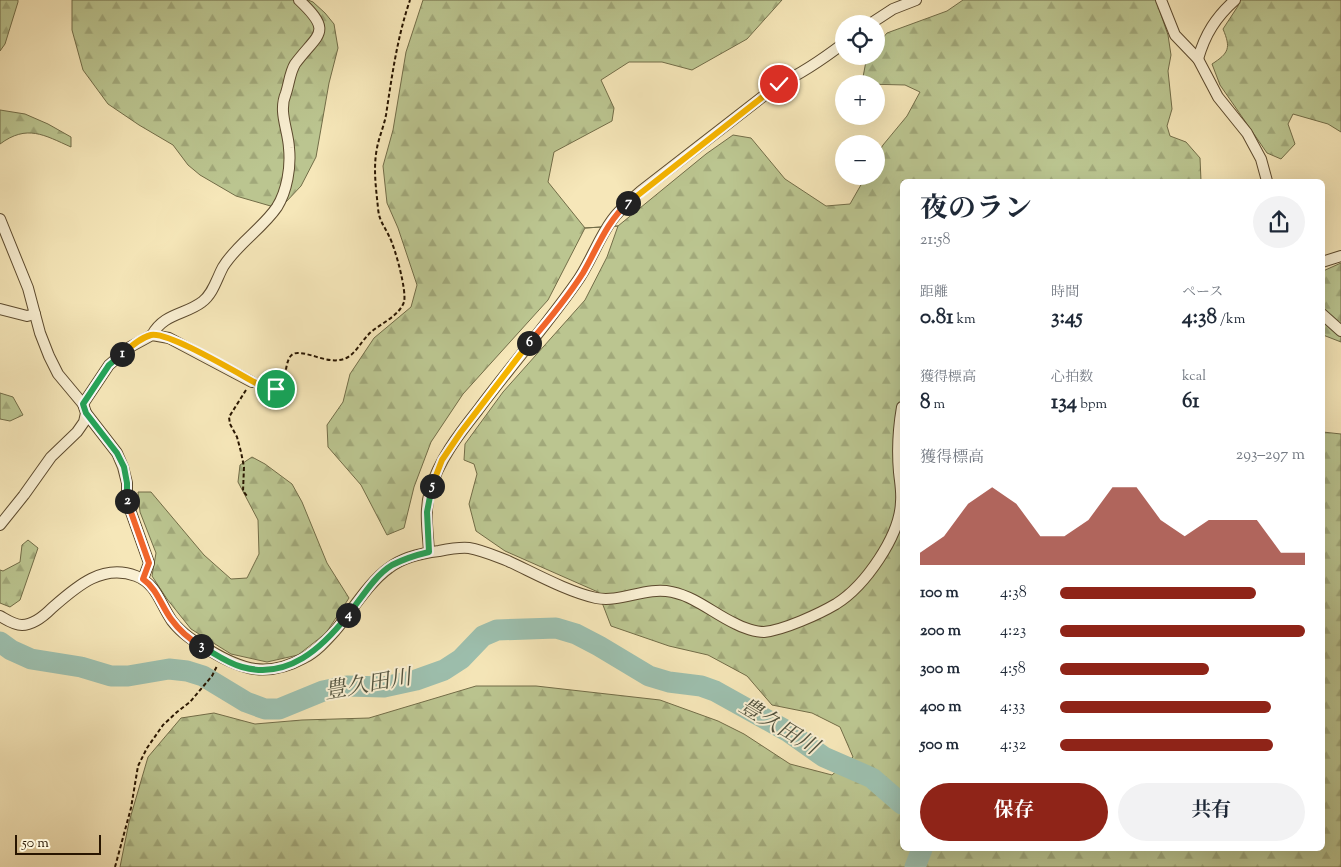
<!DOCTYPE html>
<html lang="ja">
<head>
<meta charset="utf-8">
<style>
	:root { --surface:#fff; --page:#f2f2f3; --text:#1f2937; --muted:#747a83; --accent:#8f2418 }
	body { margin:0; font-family:"Sorts Mill Goudy","Noto Serif JP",serif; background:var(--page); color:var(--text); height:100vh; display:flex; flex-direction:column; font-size:19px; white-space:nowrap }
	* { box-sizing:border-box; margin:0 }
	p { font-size:16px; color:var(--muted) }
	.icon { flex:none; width:28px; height:28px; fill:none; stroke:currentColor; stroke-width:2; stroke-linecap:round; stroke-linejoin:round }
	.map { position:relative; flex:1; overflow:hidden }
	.details { position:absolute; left:900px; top:179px; width:425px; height:672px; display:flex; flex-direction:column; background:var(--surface); border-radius:8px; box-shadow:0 5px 20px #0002 }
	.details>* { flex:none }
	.tools { position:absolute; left:835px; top:15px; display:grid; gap:10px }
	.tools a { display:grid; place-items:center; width:50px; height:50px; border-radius:50%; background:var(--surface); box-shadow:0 5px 20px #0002; font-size:25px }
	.scale { position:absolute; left:15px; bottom:12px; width:86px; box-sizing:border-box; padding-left:5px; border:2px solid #281500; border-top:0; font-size:14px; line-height:18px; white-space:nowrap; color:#281500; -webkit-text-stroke:4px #f9efd2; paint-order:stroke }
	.pin { position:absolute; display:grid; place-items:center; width:42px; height:42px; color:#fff; margin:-21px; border:2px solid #fff; border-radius:50%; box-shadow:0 1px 5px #0007 }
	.km { position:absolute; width:25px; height:25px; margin:-12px; border-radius:50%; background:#222; color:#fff; font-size:14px; line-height:25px; text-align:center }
	.round { display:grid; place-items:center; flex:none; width:52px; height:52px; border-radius:26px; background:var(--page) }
	.headline { display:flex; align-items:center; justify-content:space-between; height:85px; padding:0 20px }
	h1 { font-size:28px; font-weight:700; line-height:38px }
	.stats { display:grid; grid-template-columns:repeat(3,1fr); gap:8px; height:85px; padding:5px 20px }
	.stats div { display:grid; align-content:center }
	.stats b { font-size:21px; font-weight:700 }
	.stats small { font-size:14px; font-weight:400 }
	.stats p { font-size:14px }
	.chart { height:140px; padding:10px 20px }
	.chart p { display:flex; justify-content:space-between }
	.chart svg { width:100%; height:90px; margin-top:5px; fill:var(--accent); opacity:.7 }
	.button { display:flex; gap:10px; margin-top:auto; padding:10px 20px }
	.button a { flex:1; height:58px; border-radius:30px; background:var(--accent); color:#fff; font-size:20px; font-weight:700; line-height:58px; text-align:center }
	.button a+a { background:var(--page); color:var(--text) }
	ul { padding:0 20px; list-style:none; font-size:16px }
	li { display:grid; grid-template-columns:80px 60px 1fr; align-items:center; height:38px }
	li i { height:12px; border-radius:6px; background:var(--accent) }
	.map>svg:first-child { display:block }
	.forest { fill:url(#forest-firs); stroke:#726d48 }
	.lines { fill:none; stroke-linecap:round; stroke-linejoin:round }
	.river { stroke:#9dc0af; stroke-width:21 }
	.minor-casing { stroke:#5c4a2e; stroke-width:12 }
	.path { stroke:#281500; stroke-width:2; stroke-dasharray:4 2.5; stroke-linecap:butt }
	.minor { stroke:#f9efd2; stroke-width:10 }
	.split-1-casing { stroke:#fff; stroke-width:10 }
	.split-2-casing { stroke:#fff; stroke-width:10 }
	.split-3-casing { stroke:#fff; stroke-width:10 }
	.split-4-casing { stroke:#fff; stroke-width:10 }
	.split-5-casing { stroke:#fff; stroke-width:10 }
	.split-6-casing { stroke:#fff; stroke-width:10 }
	.split-7-casing { stroke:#fff; stroke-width:10 }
	.split-8-casing { stroke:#fff; stroke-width:10 }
	.split-1 { stroke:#f5b400; stroke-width:6 }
	.split-2 { stroke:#22a559; stroke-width:6 }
	.split-3 { stroke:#f0652b; stroke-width:6 }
	.split-4 { stroke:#22a559; stroke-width:6 }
	.split-5 { stroke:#22a559; stroke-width:6 }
	.split-6 { stroke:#f5b400; stroke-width:6 }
	.split-7 { stroke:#f0652b; stroke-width:6 }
	.split-8 { stroke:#f5b400; stroke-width:6 }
	.labels { text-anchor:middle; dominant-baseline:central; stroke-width:4; stroke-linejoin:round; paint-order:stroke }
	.water-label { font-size:22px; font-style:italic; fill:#51513d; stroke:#f9efd2 }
</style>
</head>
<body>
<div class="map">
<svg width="1341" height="867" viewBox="0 0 1341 867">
	<defs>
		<pattern id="forest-firs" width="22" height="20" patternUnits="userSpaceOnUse" patternTransform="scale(1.25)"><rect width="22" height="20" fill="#bbc590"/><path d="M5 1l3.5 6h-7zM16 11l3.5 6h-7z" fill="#a1a87a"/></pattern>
	</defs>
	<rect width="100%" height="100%" fill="#f6e7b9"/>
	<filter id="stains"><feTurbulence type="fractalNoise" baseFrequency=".004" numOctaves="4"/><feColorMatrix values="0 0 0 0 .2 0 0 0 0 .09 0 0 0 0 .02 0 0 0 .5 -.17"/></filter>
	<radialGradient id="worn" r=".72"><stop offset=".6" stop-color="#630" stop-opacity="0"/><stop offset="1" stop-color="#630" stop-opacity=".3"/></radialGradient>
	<!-- forest -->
	<g class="forest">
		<path d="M0 0H18V2L5 44 0 51Z"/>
		<path d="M72 0H308L313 2 325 13 334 24 338 48 329 83 316 157 301 186 285 203 274 207 236 196 200 175 188 165 173 145 139 125 108 104 83 70 72 30Z"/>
		<path d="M423 0H782L747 39 692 70 662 62H629L601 80 614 108 612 121 554 152 548 182 585 228 618 226 706 154 733 135 751 138 785 179 826 206 850 204 866 176H876V157L883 145 907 116 920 92 905 85 865 84 863 77 867 56H876V46L887 33 947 11 963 0H1156L1168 35 1171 55 1168 71 1172 109 1167 126 1170 136 1186 142 1200 158 1201 181H902V849H1322L1323 432 1341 434V867H120L129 822 148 757 181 718 214 713 255 724 302 720 369 718 476 686H536L660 700 718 721 744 734 790 764 832 775 853 757 840 727 812 713 772 705 747 676 708 655 669 646 611 626 598 592 505 551 476 531 469 504 477 474 474 464 464 460 465 444 503 392 585 300 607 257 618 226 585 228 548 300 463 394 431 442 414 487 404 528 387 535 361 485 328 447 327 425 343 402 350 374 374 338 411 307 417 285 398 228 387 203 383 166 393 130 406 52Z"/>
		<path d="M1239 0H1341V132L1328 124 1293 114 1288 124 1295 144 1281 159 1267 153 1220 85 1212 64C1229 53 1231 48 1223 29L1238 6Z"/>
		<path d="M0 110 25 114 48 124 71 137V147C44 135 27 124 0 144Z"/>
		<path d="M1341 263V342L1323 335V271Z"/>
		<path d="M0 393 13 397 23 415 10 421 0 419Z"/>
		<path d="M252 457 265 464 292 484 302 502 327 563 349 598 326 633 298 655 267 662 231 654 191 629 167 599 152 576 156 553 140 512 138 492H151L204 555 231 579 247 578 259 554 258 520 238 482 240 465Z"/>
		<path d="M28 540 38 548 20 600 10 607 0 603V570L3 571 20 562 22 545Z"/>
	</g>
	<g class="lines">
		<!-- river -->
		<g class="river">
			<path d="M0 642 11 650 31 659 81 667 111 676H128L169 669 187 671 203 676 246 702 265 709H279L323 691 347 686 384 687 416 680 444 670 461 659 483 636 497 630 556 628 576 634 599 646 649 676 669 682 701 686 715 691 787 731 824 757 872 778 902 804"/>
			<path d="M915 867 922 849"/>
		</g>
		<defs>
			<g id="minor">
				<path d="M1161 0 1175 35 1198 59 1218 97 1247 133 1261 159 1267 181"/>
				<path d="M870 24 893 9 916 0"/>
				<path d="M1198 59C1205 34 1216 17 1235 0"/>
				<path d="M0 219 28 288 40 333 49 356 58 374 83 404 86 413 84 422 77 432 51 457 24 495 0 525"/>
				<path d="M1322 262 1341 256"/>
				<path d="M0 309 27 316 35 314"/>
				<path d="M1322 314 1341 331"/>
				<path d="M152 335C164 313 185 315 202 302 213 294 217 278 223 267 237 244 262 229 277 207 287 191 291 167 289 148 288 129 278 112 286 93 289 84 290 72 295 64 318 33 334 33 299 0"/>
				<path d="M83 404 109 365 130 347 152 335 169 338 252 382"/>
				<path d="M86 413 117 453 123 467 127 483V501L149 563 143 579"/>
				<path d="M429 552C428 532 424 511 430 491 438 461 459 434 478 410 510 367 545 327 576 283 590 264 598 239 612 220 620 209 631 200 641 191L779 84C803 73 823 59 844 43"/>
				<path d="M0 616C7 620 14 625 22 625 33 625 44 616 52 608 76 587 102 563 136 576 157 584 160 604 172 621 182 634 195 642 209 650 242 670 267 678 304 658 316 652 326 641 335 631 351 612 369 582 389 568 403 557 422 553 439 551 449 549 459 547 469 548 482 550 495 556 508 561 534 573 568 592 596 598 621 603 646 586 672 592 696 597 714 614 736 624 743 628 756 632 764 632 784 630 819 614 836 604 865 586 900 536 901 502 902 492 900 482 899 472 897 449 898 430 902 407"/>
			</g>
		</defs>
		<!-- minor casing -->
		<use href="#minor" class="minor-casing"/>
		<!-- path -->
		<g class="path">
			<path d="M261 386C297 404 276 351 299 353 314 354 329 364 344 359 354 356 361 342 368 335 378 324 398 318 404 302 407 291 395 247 389 236 384 225 379 221 378 208 376 188 373 168 377 148 379 137 384 126 386 115 392 76 397 38 410 0"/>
			<path d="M246 390 229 417 230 424 237 437 241 452 244 467 243 491 247 496"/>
			<path d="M115 867 131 808 138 766 147 748 163 725 177 712 190 702 212 676 217 666"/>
		</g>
		<!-- minor -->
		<use href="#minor" class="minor"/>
	</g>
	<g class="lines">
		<defs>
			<path id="split-1" d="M122 354C130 347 140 338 151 335 169 331 247 379 267 389H276"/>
			<path id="split-2" d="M122 354 109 365 83 404 86 413 117 453 124 467 127 483V501"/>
			<path id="split-3" d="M127 501 149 563 143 579C157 589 161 605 171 619 179 630 189 639 201 646"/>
			<path id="split-4" d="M201 646C214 653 227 663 242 667 288 680 322 648 348 615"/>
			<path id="split-5" d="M348 615C361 599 374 576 392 565 404 559 416 555 429 552L427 512 432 486"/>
			<path id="split-6" d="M432 486 442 460 461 432 529 343"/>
			<path id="split-7" d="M529 343C548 321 567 298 583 273 597 249 607 221 628 203"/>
			<path id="split-8" d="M628 203 779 84"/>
		</defs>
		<!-- split-1 casing -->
		<use href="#split-1" class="split-1-casing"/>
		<!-- split-2 casing -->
		<use href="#split-2" class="split-2-casing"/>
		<!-- split-3 casing -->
		<use href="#split-3" class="split-3-casing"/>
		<!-- split-4 casing -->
		<use href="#split-4" class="split-4-casing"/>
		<!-- split-5 casing -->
		<use href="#split-5" class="split-5-casing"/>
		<!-- split-6 casing -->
		<use href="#split-6" class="split-6-casing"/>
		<!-- split-7 casing -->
		<use href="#split-7" class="split-7-casing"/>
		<!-- split-8 casing -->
		<use href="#split-8" class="split-8-casing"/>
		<!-- split-1 -->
		<use href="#split-1" class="split-1"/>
		<!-- split-2 -->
		<use href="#split-2" class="split-2"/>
		<!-- split-3 -->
		<use href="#split-3" class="split-3"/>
		<!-- split-4 -->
		<use href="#split-4" class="split-4"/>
		<!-- split-5 -->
		<use href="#split-5" class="split-5"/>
		<!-- split-6 -->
		<use href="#split-6" class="split-6"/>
		<!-- split-7 -->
		<use href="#split-7" class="split-7"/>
		<!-- split-8 -->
		<use href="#split-8" class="split-8"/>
	</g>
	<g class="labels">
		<!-- water labels -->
		<g class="water-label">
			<text transform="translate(368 686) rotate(-10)">豊久田川</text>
			<text transform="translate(778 728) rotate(31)">豊久田川</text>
		</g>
	</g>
	<rect width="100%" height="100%" filter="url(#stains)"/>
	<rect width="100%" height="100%" fill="url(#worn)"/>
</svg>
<div class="tools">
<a><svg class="icon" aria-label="locate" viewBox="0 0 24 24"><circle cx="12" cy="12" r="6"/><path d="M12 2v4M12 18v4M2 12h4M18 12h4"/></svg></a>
<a>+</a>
<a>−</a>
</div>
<div class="scale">50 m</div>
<div class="pin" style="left:276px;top:389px;background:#1e9e55"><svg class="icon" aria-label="arrive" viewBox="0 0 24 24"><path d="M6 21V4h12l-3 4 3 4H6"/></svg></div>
<div class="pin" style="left:779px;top:84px;background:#d93025"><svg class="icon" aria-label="check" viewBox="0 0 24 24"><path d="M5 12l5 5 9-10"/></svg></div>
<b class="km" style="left:122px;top:354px">1</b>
<b class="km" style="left:127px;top:501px">2</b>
<b class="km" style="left:201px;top:646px">3</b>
<b class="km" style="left:348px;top:615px">4</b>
<b class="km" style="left:432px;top:486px">5</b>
<b class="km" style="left:529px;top:343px">6</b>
<b class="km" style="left:628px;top:203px">7</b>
<section class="details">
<div class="headline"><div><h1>夜のラン</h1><p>21:58</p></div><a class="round"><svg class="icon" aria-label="share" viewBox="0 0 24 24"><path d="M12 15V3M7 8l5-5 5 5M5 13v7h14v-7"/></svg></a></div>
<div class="stats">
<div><p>距離</p><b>0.81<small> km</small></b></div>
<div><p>時間</p><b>3:45</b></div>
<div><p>ペース</p><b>4:38<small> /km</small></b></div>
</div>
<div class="stats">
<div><p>獲得標高</p><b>8<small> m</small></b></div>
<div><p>心拍数</p><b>134<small> bpm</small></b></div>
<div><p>kcal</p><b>61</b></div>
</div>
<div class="chart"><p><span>獲得標高</span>293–297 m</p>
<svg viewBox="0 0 160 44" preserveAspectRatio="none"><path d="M0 44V38L10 30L20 14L30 6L40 14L50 30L60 30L70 22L80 6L90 6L100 22L110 30L120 22L130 22L140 22L150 38L160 38V44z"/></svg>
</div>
<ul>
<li><b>100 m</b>4:38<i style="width:80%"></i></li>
<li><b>200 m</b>4:23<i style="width:100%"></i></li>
<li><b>300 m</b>4:58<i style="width:61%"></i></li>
<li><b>400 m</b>4:33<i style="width:86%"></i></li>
<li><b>500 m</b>4:32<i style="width:87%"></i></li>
</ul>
<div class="button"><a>保存</a><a>共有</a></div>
</section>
</div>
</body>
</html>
